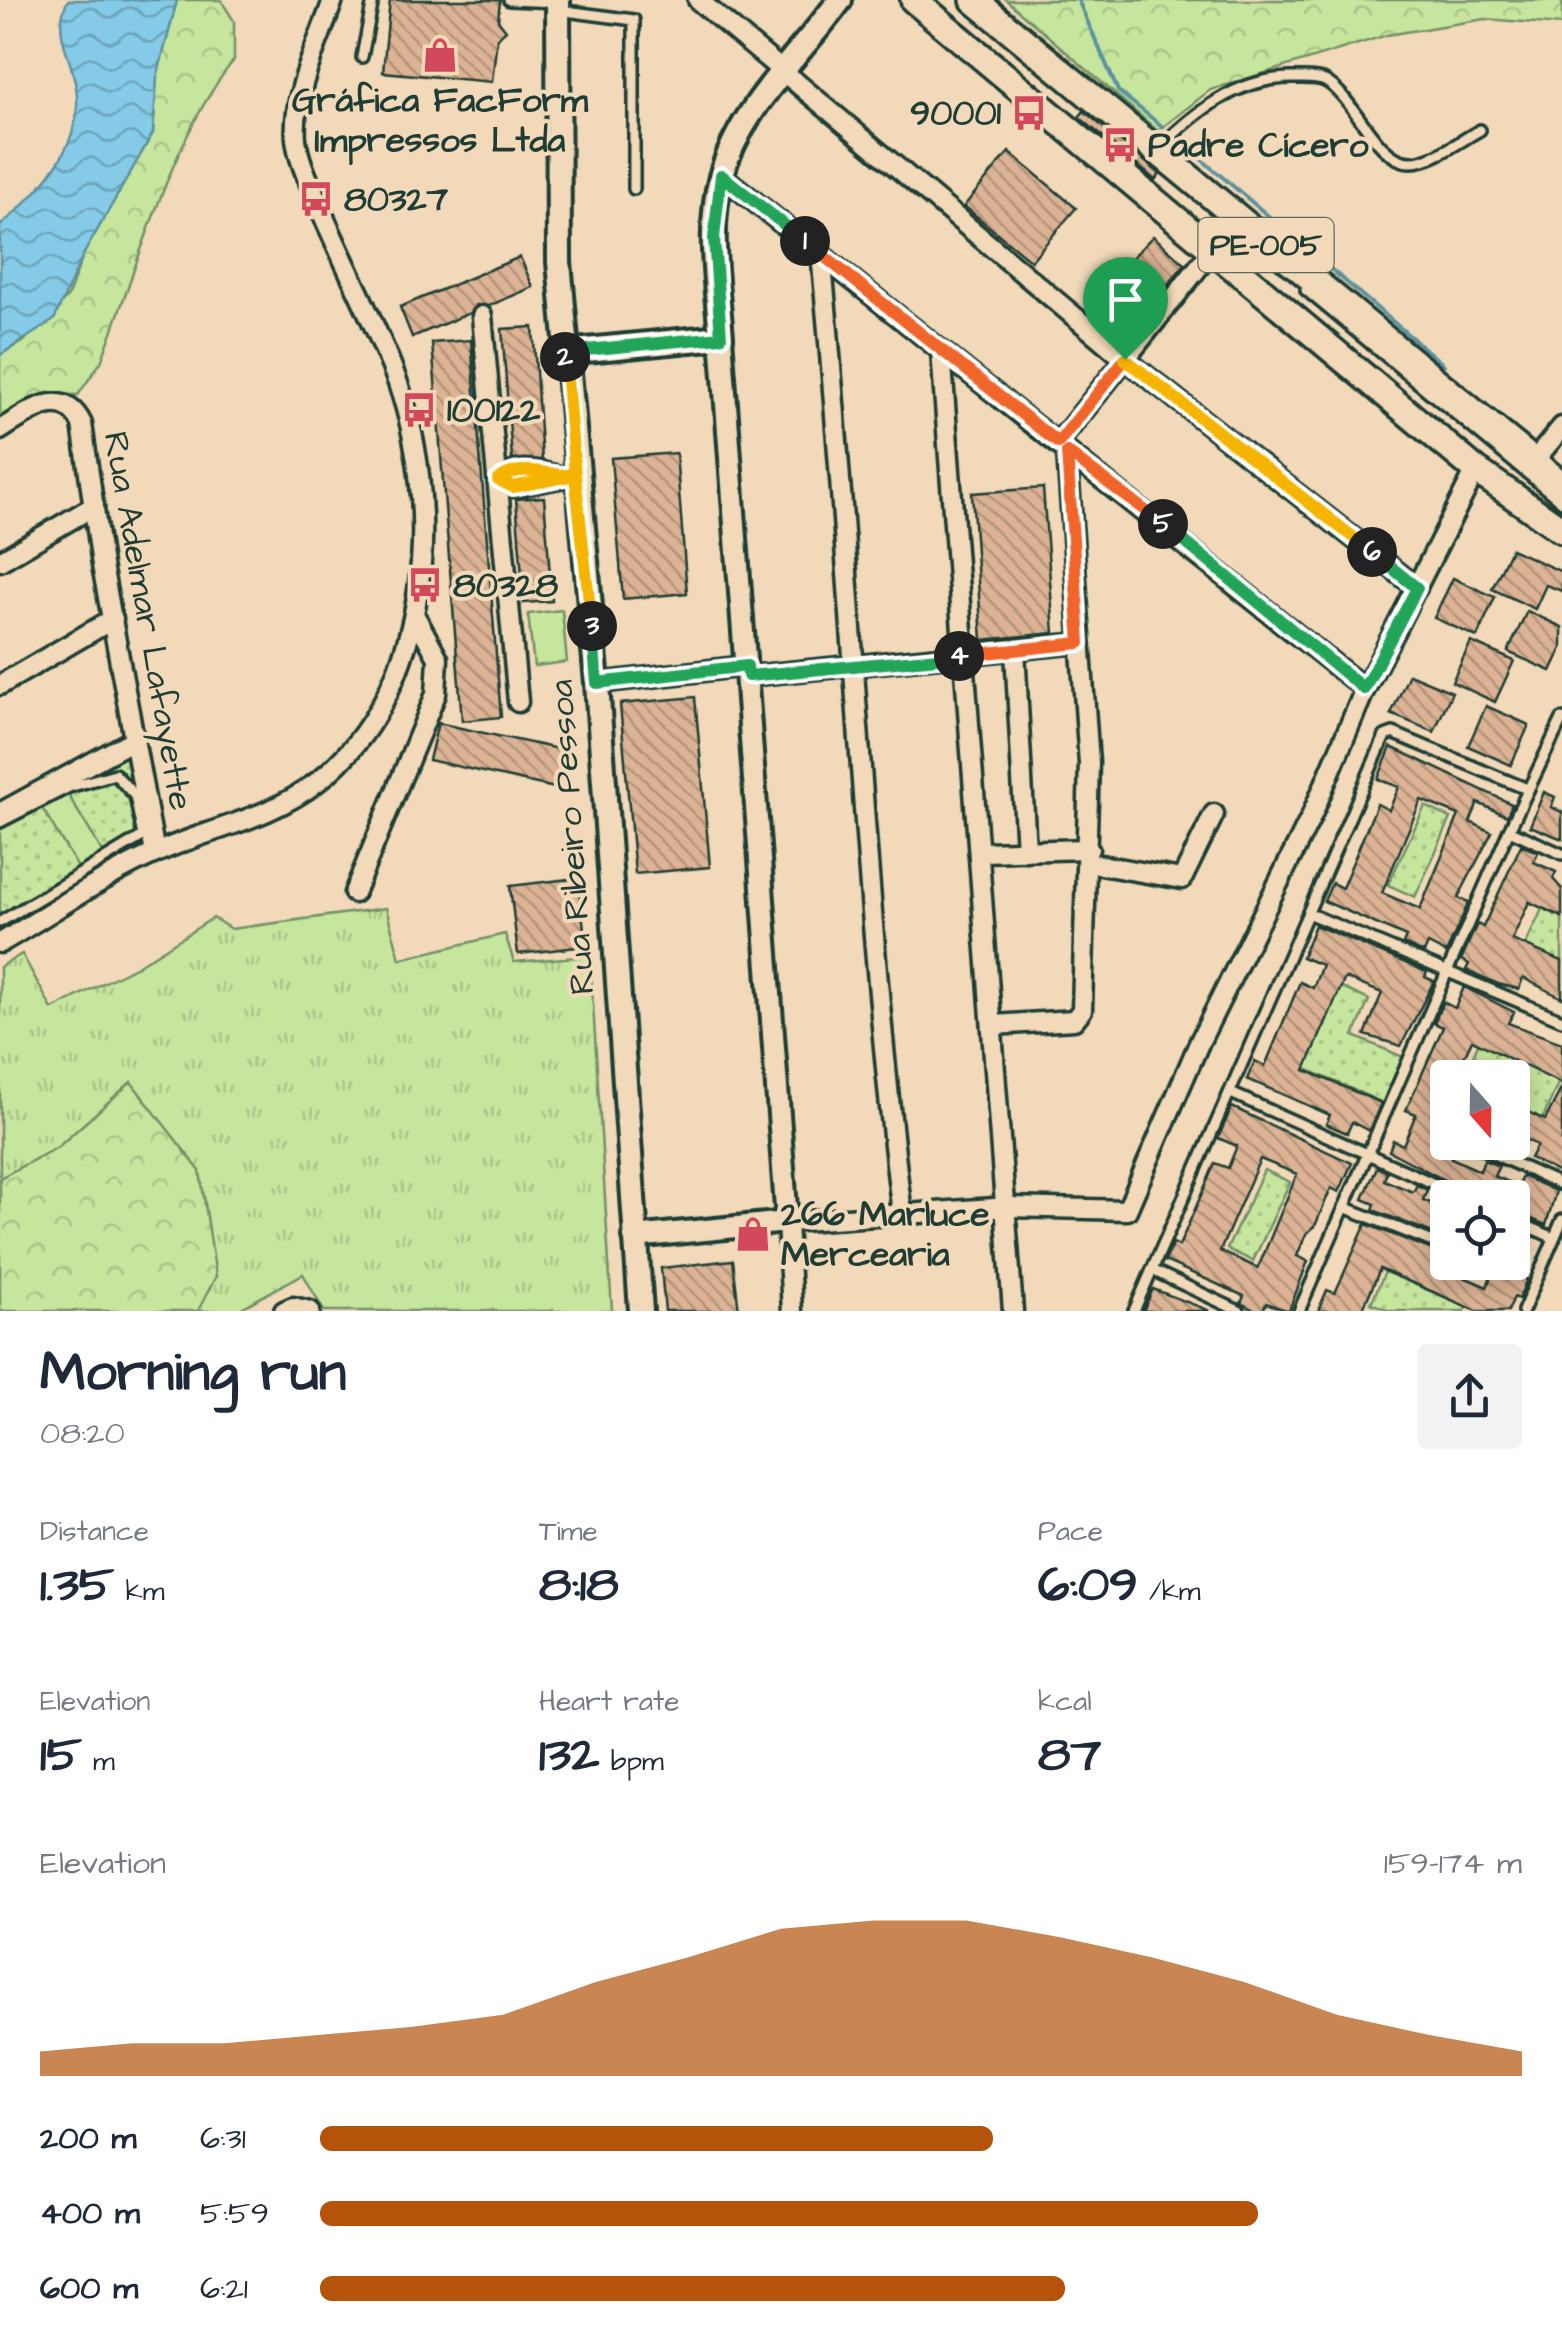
<!DOCTYPE html>
<html lang="en">
<head>
<meta charset="utf-8">
<style>
	:root { --surface:#fff; --page:#f2f2f3; --text:#1f2937; --muted:#747a83; --accent:#b45309 }
	body { margin:0; font-family:"Architects Daughter",sans-serif; background:var(--page); color:var(--text); height:100vh; display:flex; flex-direction:column; font-size:38px; white-space:nowrap }
	* { box-sizing:border-box; margin:0 }
	p { font-size:32px; color:var(--muted) }
	.icon { flex:none; width:55px; height:55px; fill:none; stroke:currentColor; stroke-width:2; stroke-linecap:round; stroke-linejoin:round }
	.map { position:relative; height:1311px; overflow:hidden }
	.panel { display:flex; flex-direction:column; background:var(--surface); flex:1 }
	.panel>* { flex:none }
	.needle { width:65px; rotate:160deg }
	.buttons { position:absolute; left:1430px; top:1060px; display:grid; gap:20px }
	.buttons a { display:grid; place-items:center; width:100px; height:100px; border-radius:10px; background:var(--surface); box-shadow:0 5px 25px #0003; font-size:50px }
	.pin { position:absolute; display:grid; place-items:center; width:85px; height:85px; color:#fff; margin:-102px -42px; border-radius:50% 50% 50% 0; rotate:-45deg; box-shadow:0 0 10px #0007 }
	.pin .icon { rotate:45deg }
	.km { position:absolute; width:50px; height:50px; margin:-25px; border-radius:50%; background:#222; color:#fff; font-size:28px; line-height:50px; text-align:center }
	.round { display:grid; place-items:center; flex:none; width:105px; height:105px; border-radius:10px; background:var(--page) }
	.headline { display:flex; align-items:center; justify-content:space-between; height:170px; padding:0 40px }
	h1 { font-size:55px; font-weight:700; line-height:75px }
	.metrics { display:grid; grid-template-columns:repeat(3,1fr); gap:15px; height:170px; padding:10px 40px }
	.metrics div { display:grid; align-content:center }
	.metrics b { font-size:50px; font-weight:700 }
	.metrics small { font-size:28px; font-weight:400 }
	.metrics p { font-size:28px }
	.chart { height:280px; padding:20px 40px }
	.chart p { display:flex; justify-content:space-between }
	.chart svg { width:100%; height:180px; margin-top:10px; fill:var(--accent); opacity:.7 }
	ul { padding:0 40px; list-style:none; font-size:32px }
	li { display:grid; grid-template-columns:160px 120px 1fr; align-items:center; height:75px }
	li i { height:25px; border-radius:12px; background:var(--accent) }
	.map>svg:first-child { display:block }
	.grass { fill:url(#grass-tufts); stroke:#729168; stroke-width:2.5 }
	.forest { fill:url(#forest-crowns); stroke:#729168; stroke-width:2.5 }
	.park { fill:url(#park-dots); stroke:#729168; stroke-width:2.5 }
	.pitch { fill:#c6e59d; stroke:#729168; stroke-width:2.5 }
	.water { fill:url(#water-waves); stroke:#5c929f; stroke-width:2.5 }
	.lines { fill:none; stroke-linecap:round; stroke-linejoin:round }
	.stream { stroke:#5c929f; stroke-width:4 }
	.building { fill:url(#building-back-hatch); stroke:#1f3d34; stroke-width:2.5; fill-rule:evenodd }
	.service-casing { stroke:#1f3d34; stroke-width:16 }
	.minor-casing { stroke:#1f3d34; stroke-width:25 }
	.tertiary-casing { stroke:#1f3d34; stroke-width:28 }
	.secondary-casing { stroke:#1f3d34; stroke-width:30 }
	.primary-casing { stroke:#1f3d34; stroke-width:32 }
	.service { stroke:#f2d9b9; stroke-width:9 }
	.minor { stroke:#f2d9b9; stroke-width:18 }
	.tertiary { stroke:#f2d9b9; stroke-width:20 }
	.secondary { stroke:#f2d9b9; stroke-width:22 }
	.primary { stroke:#f2d9b9; stroke-width:25 }
	.split-1-casing { stroke:#fff; stroke-width:20 }
	.split-2-casing { stroke:#fff; stroke-width:20 }
	.split-3-casing { stroke:#fff; stroke-width:20 }
	.split-4-casing { stroke:#fff; stroke-width:20 }
	.split-5-casing { stroke:#fff; stroke-width:20 }
	.split-6-casing { stroke:#fff; stroke-width:20 }
	.split-7-casing { stroke:#fff; stroke-width:20 }
	.split-1 { stroke:#f0652b; stroke-width:12 }
	.split-2 { stroke:#22a559; stroke-width:12 }
	.split-3 { stroke:#f5b400; stroke-width:12 }
	.split-4 { stroke:#22a559; stroke-width:12 }
	.split-5 { stroke:#f0652b; stroke-width:12 }
	.split-6 { stroke:#22a559; stroke-width:12 }
	.split-7 { stroke:#f5b400; stroke-width:12 }
	.labels { text-anchor:middle; dominant-baseline:central; stroke-width:8; stroke-linejoin:round; paint-order:stroke }
	.shield { fill:#f2d9b9; stroke:#5e6c5c; stroke-width:2.5 }
	.shield-label { font-size:32px; font-weight:bold; fill:#1f3d34 }
	.poi-label { font-size:35px; font-weight:bold; fill:#1f3d34; stroke:#f2d9b9; text-anchor:start }
	.street-label { font-size:35px; fill:#1f3d34; stroke:#f2d9b9 }
</style>
</head>
<body>
<div class="map">
<svg width="1562" height="1311" viewBox="0 0 1562 1311">
	<defs>
		<pattern id="grass-tufts" width="24" height="20" patternUnits="userSpaceOnUse" patternTransform="scale(2.5)"><rect width="24" height="20" fill="#c6e59d"/><path d="M3 7l-1-3M5 7V3M7 7l1-3M15 17l-1-3M17 17v-4M19 17l1-3" fill="none" stroke="#aac588"/></pattern>
		<pattern id="forest-crowns" width="20" height="18" patternUnits="userSpaceOnUse" patternTransform="scale(2.5)"><rect width="20" height="18" fill="#c6e59d"/><path d="M2 6a3 3 0 1 1 6 0M12 15a3 3 0 1 1 6 0" fill="none" stroke="#aac588"/></pattern>
		<pattern id="park-dots" width="8" height="8" patternUnits="userSpaceOnUse" patternTransform="scale(2.5)"><rect width="8" height="8" fill="#c6e59d"/><path d="M2 2h.1M6 6h.1" fill="none" stroke="#aac588" stroke-width="1.8" stroke-linecap="round"/></pattern>
		<pattern id="water-waves" width="16" height="10" patternUnits="userSpaceOnUse" patternTransform="scale(2.5)"><rect width="16" height="10" fill="#85cae6"/><path d="M0 5q4-4 8 0t8 0" fill="none" stroke="#6ca5bb"/></pattern>
		<pattern id="building-back-hatch" width="6" height="6" patternUnits="userSpaceOnUse" patternTransform="scale(2.5)"><rect width="6" height="6" fill="#dcb394"/><path d="M-1 5l2 2M0 0l6 6M5-1l2 2" fill="none" stroke="#b2937a"/></pattern>
	</defs>
	<rect width="100%" height="100%" fill="#f2d9b9"/>
	<filter id="ink" filterUnits="userSpaceOnUse"><feTurbulence type="fractalNoise" baseFrequency=".01" numOctaves="2"/><feDisplacementMap in="SourceGraphic" scale="20" xChannelSelector="R" yChannelSelector="G"/><feConvolveMatrix kernelMatrix="1 2 1 2 8 2 1 2 1" color-interpolation-filters="sRGB"/></filter>
	<g filter="url(#ink)">
		<!-- grass -->
		<path class="grass" d="M386 908 400 959 505 934 514 962 590 956 612 1311H324L303 1274 236 1311H198L216 1276 131 1082 58 1147 0 1178V967L22 954 52 1009 137 966 213 918 231 929Z"/>
		<!-- forest -->
		<g class="forest">
			<path d="M177 0H221L234 21V60C172 136 137 268 101 362L78 395C48 393 25 403 0 419V355L23 342 68 296 83 255 153 133 157 77Z"/>
			<path d="M1006 0H1562V25L1485 19 1387 35 1210 90 1158 131Z"/>
			<path d="M131 1082 200 1171 216 1276 198 1311H0V1178L58 1147Z"/>
		</g>
		<!-- park -->
		<g class="park">
			<path d="M129 747 150 849 0 937V820Z"/>
			<path d="M1425 806 1451 818 1415 897 1388 885Z"/>
			<path d="M1543 907 1562 915V965L1524 948Z"/>
			<path d="M1340 987 1369 1000 1354 1036 1403 1057 1383 1103 1304 1068Z"/>
			<path d="M1479 1042 1560 1079 1542 1120 1513 1106 1512 1078H1463Z"/>
			<path d="M1264 1170 1290 1182 1253 1261 1227 1249Z"/>
			<path d="M1385 1272 1467 1306 1465 1311H1390L1371 1303Z"/>
		</g>
		<!-- pitch -->
		<g class="pitch">
			<path d="M562 610 567 662 534 666 528 614Z"/>
			<path d="M67 793 105 856 80 871 42 808Z"/>
		</g>
		<!-- water -->
		<path class="water" d="M68 0H177L157 77 153 133 83 255 54 320 0 355V226C41 191 88 141 75 82 69 51 52 31 68 0Z"/>
		<g class="lines">
			<!-- stream -->
			<g class="stream">
				<path d="M1078 0 1118 91 1163 127"/>
				<path d="M1181 142 1444 365"/>
			</g>
		</g>
		<!-- building -->
		<g class="building">
			<path d="M390 0H500L498 20 506 30 497 38 492 82 383 72Z"/>
			<path d="M1084 111 1160 174 1155 180 1079 117Z"/>
			<path d="M1009 152 1076 208 1031 261 964 206Z"/>
			<path d="M1153 236 1185 264 1129 331 1092 299Z"/>
			<path d="M520 257 533 287 489 306 476 305 470 313 412 337 400 307Z"/>
			<path d="M533 327 542 460 512 459 502 329Z"/>
			<path d="M471 340 501 717 462 721 432 343Z"/>
			<path d="M676 453 687 593 623 599 611 458Z"/>
			<path d="M1043 488 1054 633 982 640 972 493Z"/>
			<path d="M544 497 552 601 524 603 516 499Z"/>
			<path d="M1511 549 1562 572V591L1546 585 1535 609 1492 589Z"/>
			<path d="M1453 578 1495 597 1477 637 1434 618Z"/>
			<path d="M1527 611 1562 627V648L1551 671 1508 652Z"/>
			<path d="M1471 642 1514 661 1495 702 1452 682Z"/>
			<path d="M1409 674 1452 692 1434 732 1391 714Z"/>
			<path d="M695 697 710 867 635 874 620 704Z"/>
			<path d="M1486 706 1529 725 1511 765 1468 746Z"/>
			<path d="M438 723 572 752 564 790 429 760Z"/>
			<path d="M1391 747 1512 804 1507 816 1478 803 1470 822 1492 832 1458 898 1469 902 1446 953 1428 944 1424 953 1403 944 1406 937 1324 901 1332 883 1342 888 1377 804 1389 810 1399 787 1378 779ZM1421 800 1459 815 1420 909 1382 893Z"/>
			<path d="M1544 792 1555 797 1551 807 1562 812V839L1530 826Z"/>
			<path d="M1521 845 1538 852 1534 862 1556 872 1553 879 1562 889V917L1529 902 1512 940 1562 961V998L1523 978 1519 989 1498 984 1466 970 1469 964 1461 960 1477 924 1483 927Z"/>
			<path d="M578 878 586 946 518 954 510 886Z"/>
			<path d="M1315 925 1427 972 1425 977 1434 981 1401 1046 1365 1035 1382 993 1345 978 1305 1070 1381 1103 1369 1131 1352 1122 1347 1133 1326 1124 1330 1115 1247 1079 1255 1061 1265 1066 1300 982 1313 988 1322 965 1302 957Z"/>
			<path d="M1464 987 1514 1012 1508 1023 1562 1043V1084L1472 1040 1454 1078H1448V1117L1443 1115 1433 1139 1456 1148 1451 1158 1480 1171 1484 1160 1499 1166 1494 1176 1518 1186 1522 1176 1556 1191 1546 1225 1512 1211V1198H1479L1389 1151 1393 1140 1403 1145 1416 1114 1406 1110 1443 1027 1434 1023 1443 1002 1455 1008Z"/>
			<path d="M1562 1087V1174L1530 1158 1537 1145 1512 1134V1104L1545 1120Z"/>
			<path d="M1232 1107 1352 1163 1339 1192 1331 1188 1315 1226 1306 1234 1297 1256 1308 1261 1289 1311 1266 1303 1263 1311H1256L1241 1303 1244 1296 1165 1261 1173 1243 1179 1246 1215 1163 1228 1168 1237 1146 1218 1138ZM1260 1159 1297 1174 1258 1268 1220 1251Z"/>
			<path d="M1377 1167 1387 1172 1384 1180 1413 1192 1417 1185 1427 1190 1423 1200 1448 1210V1239L1373 1210 1375 1204 1363 1199Z"/>
			<path d="M1366 1224 1448 1256V1262H1470L1464 1277 1487 1287 1496 1262H1512V1237L1527 1243 1514 1274 1527 1279 1519 1299 1514 1297 1508 1311H1477L1380 1269 1362 1311H1318L1327 1290 1335 1293Z"/>
			<path d="M733 1260 739 1311H665L661 1268Z"/>
			<path d="M1153 1289 1208 1310V1311H1143Z"/>
		</g>
		<g class="lines">
			<defs>
				<g id="service">
					<path d="M509 0 556 2"/>
					<path d="M558 10 634 20V189"/>
					<path d="M362 57 373 0"/>
					<path d="M1157 150C1195 112 1238 77 1295 78 1304 78 1317 77 1325 81 1355 97 1376 162 1411 162 1434 162 1461 140 1480 130"/>
					<path d="M1306 290 1562 502"/>
					<path d="M0 822 69 787 115 774 135 796 143 836 0 922"/>
					<path d="M1509 830 1562 854"/>
					<path d="M1310 914 1562 1020"/>
					<path d="M1233 1094 1466 1198"/>
					<path d="M1445 1132 1448 1134"/>
					<path d="M1467 1142 1562 1185"/>
					<path d="M1344 1207 1448 1248"/>
					<path d="M1512 1219 1554 1238"/>
					<path d="M1483 1262 1484 1263"/>
					<path d="M1152 1270 1239 1311"/>
					<path d="M1134 1311 1385 736 1393 733 1527 789"/>
					<path d="M1299 1311 1509 830 1562 719"/>
					<path d="M1523 1311 1562 1220"/>
				</g>
				<g id="minor">
					<path d="M698 0 1125 359 1417 588"/>
					<path d="M721 175 1365 689"/>
					<path d="M821 254C852 573 863 895 902 1214"/>
					<path d="M482 316 518 702"/>
					<path d="M941 351 1013 1311"/>
					<path d="M0 430C28 413 62 384 82 424L102 565 155 853"/>
					<path d="M1058 443 1213 249"/>
					<path d="M1534 461 1562 427"/>
					<path d="M559 476C536 471 518 464 498 480L513 487 575 475"/>
					<path d="M0 561 94 506"/>
					<path d="M1015 650 1026 851"/>
					<path d="M748 676 1080 643"/>
					<path d="M597 683 747 666"/>
					<path d="M0 685 113 619"/>
					<path d="M0 813 135 739"/>
					<path d="M981 852 1089 849"/>
					<path d="M1089 863 1182 879 1214 814"/>
					<path d="M354 893 436 694 438 658 415 616"/>
					<path d="M0 943C52 913 103 876 158 852 211 828 270 819 317 782 434 691 444 499 393 370 371 315 344 264 321 210 312 187 299 164 296 139 292 94 319 42 333 0"/>
					<path d="M994 1025 1074 1020 1082 1010 1089 763 1067 453"/>
					<path d="M284 1311 293 1307 310 1311"/>
					<path d="M792 1311 787 1222 1009 1207 1127 1210 1200 1041 1311 817 1365 689 1476 470"/>
				</g>
				<path id="tertiary" d="M634 1237 787 1222 721 337"/>
				<g id="secondary">
					<path d="M558 0 559 262 597 683 641 1311"/>
					<path d="M565 352 721 337C717 285 707 229 721 177 739 109 799 56 840 0"/>
				</g>
				<g id="primary">
					<path d="M914 0 1476 470 1562 530"/>
					<path d="M974 0 1562 485"/>
				</g>
			</defs>
			<!-- service casing -->
			<use href="#service" class="service-casing"/>
			<!-- minor casing -->
			<use href="#minor" class="minor-casing"/>
			<!-- tertiary casing -->
			<use href="#tertiary" class="tertiary-casing"/>
			<!-- secondary casing -->
			<use href="#secondary" class="secondary-casing"/>
			<!-- primary casing -->
			<use href="#primary" class="primary-casing"/>
			<!-- service -->
			<use href="#service" class="service"/>
			<!-- minor -->
			<use href="#minor" class="minor"/>
			<!-- tertiary -->
			<use href="#tertiary" class="tertiary"/>
			<!-- secondary -->
			<use href="#secondary" class="secondary"/>
			<!-- primary -->
			<use href="#primary" class="primary"/>
		</g>
	</g>
	<g class="lines" filter="url(#ink)">
		<defs>
			<path id="split-1" d="M805 241 1058 443 1125 359"/>
			<path id="split-2" d="M565 357V352L721 337 714 238 721 175 805 241"/>
			<path id="split-3" d="M565 357 575 475C547 477 523 461 498 480L513 487 575 475 592 626"/>
			<path id="split-4" d="M592 626 597 683 747 666 748 676 959 656"/>
			<path id="split-5" d="M959 656 1080 643 1067 452 1163 524"/>
			<path id="split-6" d="M1163 524 1364 689 1417 588 1372 552"/>
			<path id="split-7" d="M1125 359 1372 552"/>
		</defs>
		<!-- split-1 casing -->
		<use href="#split-1" class="split-1-casing"/>
		<!-- split-2 casing -->
		<use href="#split-2" class="split-2-casing"/>
		<!-- split-3 casing -->
		<use href="#split-3" class="split-3-casing"/>
		<!-- split-4 casing -->
		<use href="#split-4" class="split-4-casing"/>
		<!-- split-5 casing -->
		<use href="#split-5" class="split-5-casing"/>
		<!-- split-6 casing -->
		<use href="#split-6" class="split-6-casing"/>
		<!-- split-7 casing -->
		<use href="#split-7" class="split-7-casing"/>
		<!-- split-1 -->
		<use href="#split-1" class="split-1"/>
		<!-- split-2 -->
		<use href="#split-2" class="split-2"/>
		<!-- split-3 -->
		<use href="#split-3" class="split-3"/>
		<!-- split-4 -->
		<use href="#split-4" class="split-4"/>
		<!-- split-5 -->
		<use href="#split-5" class="split-5"/>
		<!-- split-6 -->
		<use href="#split-6" class="split-6"/>
		<!-- split-7 -->
		<use href="#split-7" class="split-7"/>
	</g>
	<!-- icons -->
	<defs>
		<symbol id="shop-bare" viewBox="-9 -9 18 18"><path d="M-5-2.5h2.3a2.7 3.5 0 0 1 5.4 0H5L5.5 6h-11ZM-1.5-2.5h3a1.5 2.3 0 0 0-3 0Z" fill="#d1495b" stroke="#f2d9b9" stroke-width="2.5" paint-order="stroke"/></symbol>
		<symbol id="bus-bare" viewBox="-9 -9 18 18"><path d="M-5-6H5V4H4V6H2V4H-2V6H-4V4H-5ZM-3.5-4V0h7V-4ZM-3.5 1.2v1.5H-2V1.2ZM2 1.2v1.5H3.5V1.2Z" fill="#d1495b" stroke="#f2d9b9" stroke-width="2.5" paint-order="stroke"/></symbol>
	</defs>
	<g fill-rule="evenodd">
		<use href="#shop-bare" x="415" y="30" width="50" height="50"/>
		<use href="#bus-bare" x="1004" y="88" width="50" height="50"/>
		<use href="#bus-bare" x="1095" y="120" width="50" height="50"/>
		<use href="#bus-bare" x="291" y="174" width="50" height="50"/>
		<use href="#bus-bare" x="394" y="385" width="50" height="50"/>
		<use href="#bus-bare" x="400" y="560" width="50" height="50"/>
		<use href="#shop-bare" x="728" y="1209" width="50" height="50"/>
	</g>
	<g class="labels">
		<!-- shield labels -->
		<rect class="shield" x="1198.5" y="218" width="135" height="54" rx="8"/>
		<g class="shield-label">
			<text x="1266" y="245">PE-005</text>
		</g>
		<!-- poi labels -->
		<g class="poi-label">
			<text x="440" y="100" text-anchor="middle">Gráfica FacForm<tspan x="440" dy="40">Impressos Ltda</tspan></text>
			<text x="1001" y="113" text-anchor="end">90001</text>
			<text x="1148" y="145">Padre Cícero</text>
			<text x="344" y="199">80327</text>
			<text x="447" y="410">100122</text>
			<text x="453" y="585">80328</text>
			<text x="781" y="1214">266 Marluce<tspan x="781" dy="40">Mercearia</tspan></text>
		</g>
		<!-- street labels -->
		<g class="street-label">
			<text transform="translate(148 621) rotate(80)">Rua Adelmar Lafayette</text>
			<text transform="translate(572 837) rotate(-94)">Rua Ribeiro Pessoa</text>
		</g>
	</g>
</svg>
<div class="buttons">
<a><svg class="needle" viewBox="-14 -14 28 28"><path d="M0-13l5 13h-10z" fill="#e53935"/><path d="M0 13l5-13h-10z" fill="#747a83"/></svg></a>
<a><svg class="icon" aria-label="locate" viewBox="0 0 24 24"><circle cx="12" cy="12" r="6"/><path d="M12 2v4M12 18v4M2 12h4M18 12h4"/></svg></a>
</div>
<div class="pin" style="left:1125px;top:359px;background:#1e9e55"><svg class="icon" aria-label="arrive" viewBox="0 0 24 24"><path d="M6 21V4h12l-3 4 3 4H6"/></svg></div>
<b class="km" style="left:805px;top:241px">1</b>
<b class="km" style="left:565px;top:357px">2</b>
<b class="km" style="left:592px;top:626px">3</b>
<b class="km" style="left:959px;top:656px">4</b>
<b class="km" style="left:1163px;top:524px">5</b>
<b class="km" style="left:1372px;top:552px">6</b>
</div>
<section class="panel">
<div class="headline"><div><h1>Morning run</h1><p>08:20</p></div><a class="round"><svg class="icon" aria-label="share" viewBox="0 0 24 24"><path d="M12 15V3M7 8l5-5 5 5M5 13v7h14v-7"/></svg></a></div>
<div class="metrics">
<div><p>Distance</p><b>1.35<small> km</small></b></div>
<div><p>Time</p><b>8:18</b></div>
<div><p>Pace</p><b>6:09<small> /km</small></b></div>
</div>
<div class="metrics">
<div><p>Elevation</p><b>15<small> m</small></b></div>
<div><p>Heart rate</p><b>132<small> bpm</small></b></div>
<div><p>kcal</p><b>87</b></div>
</div>
<div class="chart"><p><span>Elevation</span>159–174 m</p>
<svg viewBox="0 0 160 44" preserveAspectRatio="none"><path d="M0 44V38L10 36L20 36L30 34L40 32L50 29L60 21L70 15L80 8L90 6L100 6L110 10L120 15L130 21L140 29L150 34L160 38V44z"/></svg>
</div>
<ul>
<li><b>200 m</b>6:31<i style="width:56%"></i></li>
<li><b>400 m</b>5:59<i style="width:78%"></i></li>
<li><b>600 m</b>6:21<i style="width:62%"></i></li>
</ul>
</section>
</body>
</html>
